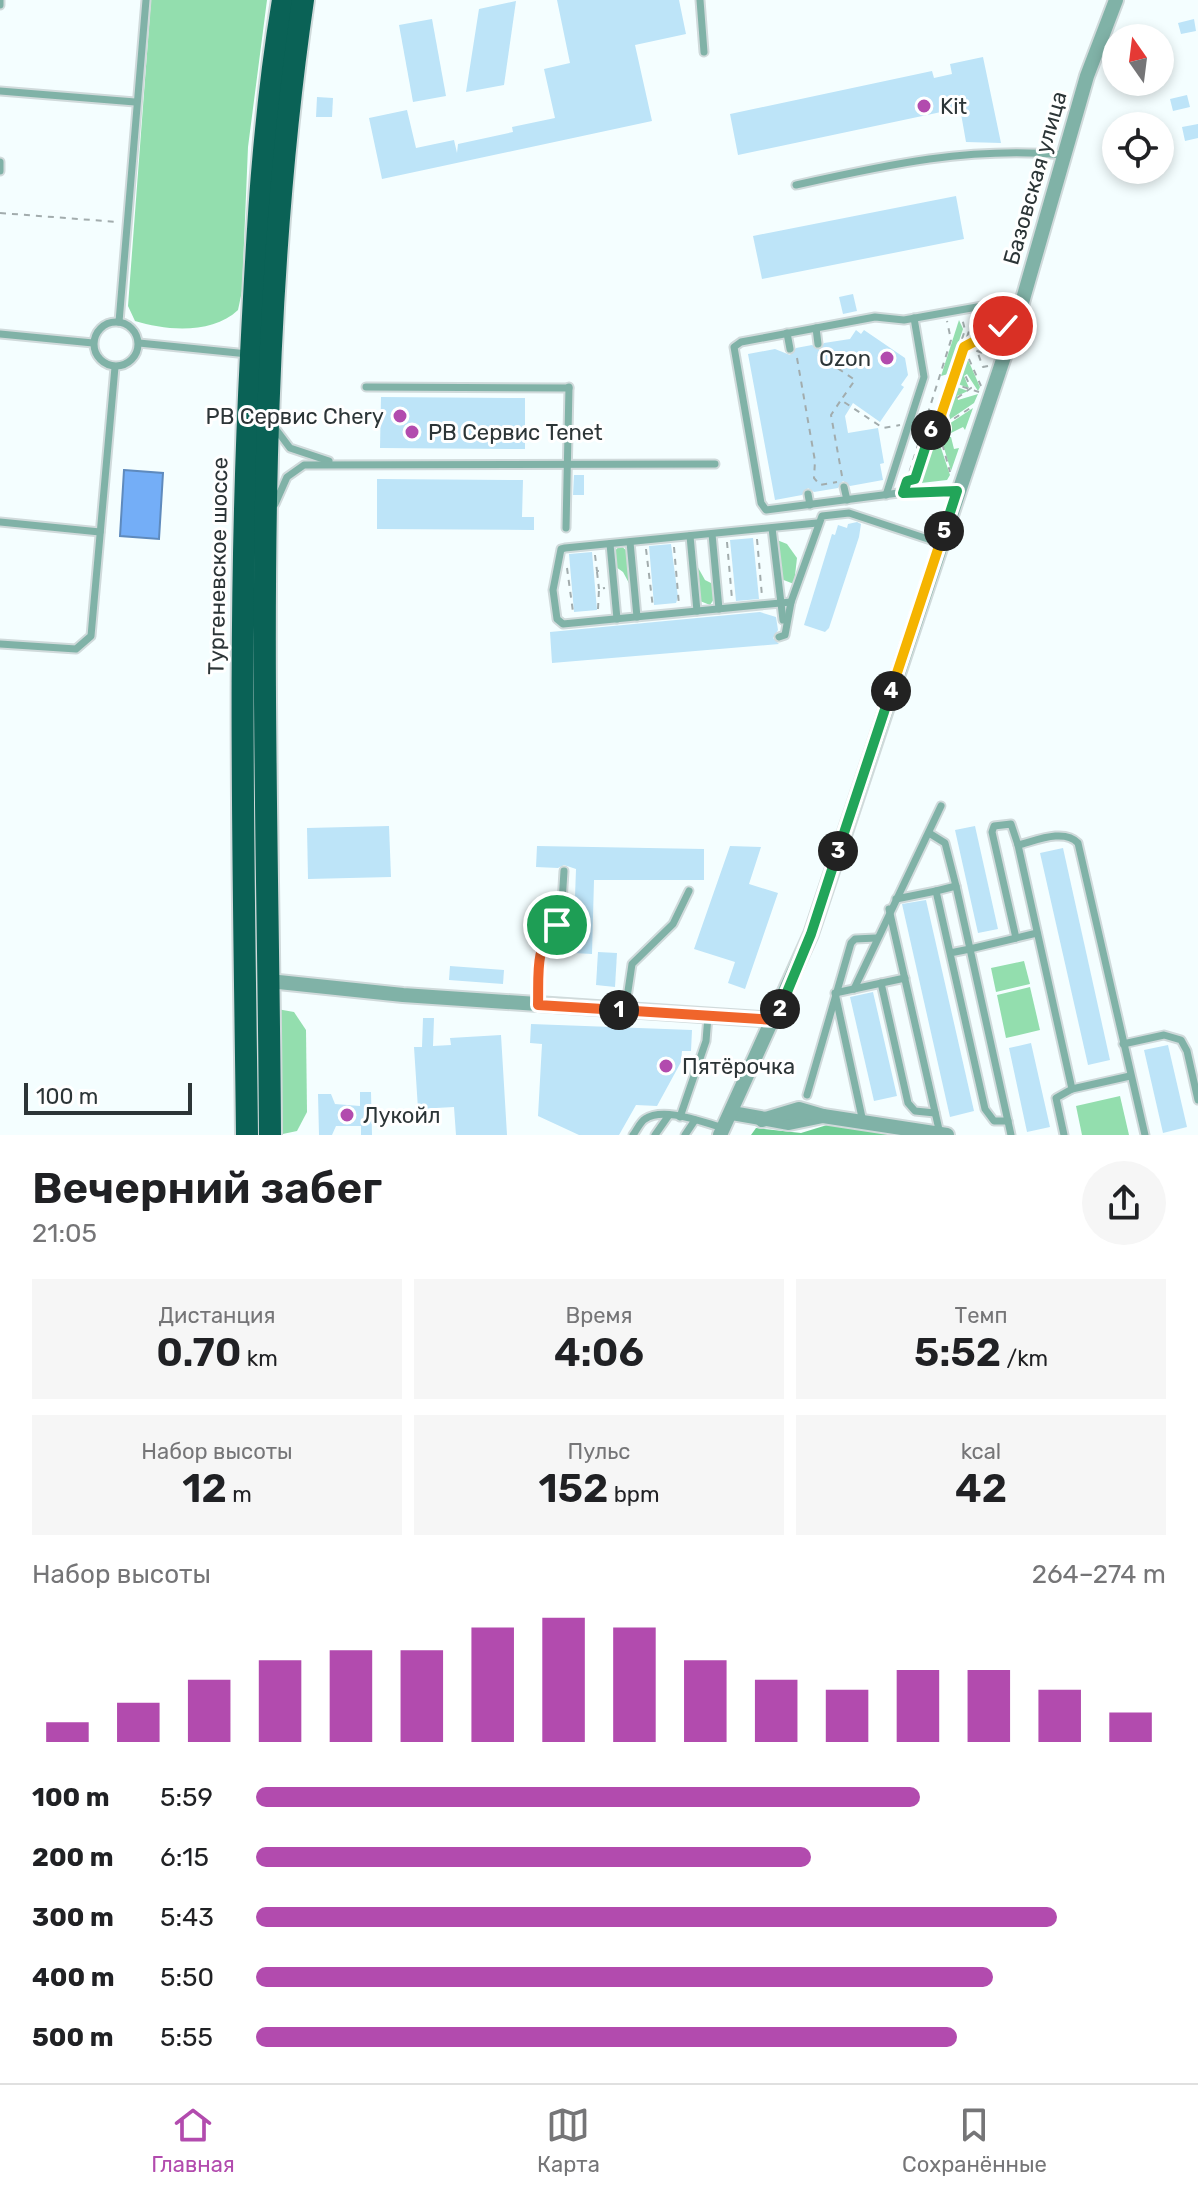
<!DOCTYPE html>
<html lang="ru">
<head>
<meta charset="utf-8">
<style>
	:root { --surface:#fff; --page:#f6f6f6; --text:#202124; --muted:#757577; --line:#e0e0e0; --accent:#b24bae }
	body { margin:0; font-family:Rubik,sans-serif; background:var(--page); color:var(--text); height:100vh; display:flex; flex-direction:column; font-size:30px; white-space:nowrap }
	* { box-sizing:border-box; margin:0 }
	p { font-size:26px; color:var(--muted) }
	.icon { flex:none; width:44px; height:44px; fill:none; stroke:currentColor; stroke-width:2; stroke-linecap:round; stroke-linejoin:round }
	.map { position:relative; height:1135px; overflow:hidden }
	.sheet { display:flex; flex-direction:column; background:var(--surface); flex:1 }
	.sheet>* { flex:none }
	.needle { width:52px; rotate:346deg }
	.controls { position:absolute; left:1102px; top:24px; display:grid; gap:16px }
	.controls a { display:grid; place-items:center; width:72px; height:72px; border-radius:50%; background:var(--surface); box-shadow:0 4px 12px #0003; font-size:40px }
	.scale { position:absolute; left:24px; bottom:20px; width:168px; box-sizing:border-box; padding-left:8px; border:4px solid #2c3537; border-top:0; font-size:22px; line-height:28px; white-space:nowrap; color:#2c3537; -webkit-text-stroke:6px #fff; paint-order:stroke }
	.pin { position:absolute; display:grid; place-items:center; width:68px; height:68px; color:#fff; margin:-34px; border:4px solid #fff; border-radius:50%; box-shadow:0 2px 8px #0007 }
	.km { position:absolute; width:40px; height:40px; margin:-20px; border-radius:50%; background:#222; color:#fff; font-size:22px; line-height:40px; text-align:center }
	.round { display:grid; place-items:center; flex:none; width:84px; height:84px; border-radius:42px; background:var(--page) }
	.headline { display:flex; align-items:center; justify-content:space-between; height:136px; padding:0 32px }
	h1 { font-size:44px; font-weight:600; line-height:60px }
	.metrics { display:grid; grid-template-columns:repeat(3,1fr); gap:12px; height:136px; padding:8px 32px }
	.metrics div { display:grid; align-content:center; border-radius:0px; background:var(--page); text-align:center }
	.metrics b { font-size:40px; font-weight:600 }
	.metrics small { font-size:22px; font-weight:400 }
	.metrics p { font-size:22px }
	.chart { height:224px; padding:16px 32px }
	.chart p { display:flex; justify-content:space-between }
	.chart svg { width:100%; height:144px; margin-top:8px; stroke:var(--accent); stroke-width:6 }
	ul { padding:0 32px; list-style:none; font-size:26px }
	li { display:grid; grid-template-columns:128px 96px 1fr; align-items:center; height:60px }
	li i { height:20px; border-radius:10px; background:var(--accent) }
	.tab-bar { display:flex; justify-content:space-around; align-items:center; height:112px; border-top:2px solid var(--line); background:var(--surface); font-size:22px; color:var(--muted) }
	.tab-bar a { display:grid; justify-items:center; gap:4px }
	.tab-bar .current { color:var(--accent) }
	.map>svg:first-child { display:block }
	.green { fill:#93deae }
	.forest { fill:#6fce94 }
	.water { fill:#74aef7; stroke:#5e8abd; stroke-width:2 }
	.building { fill:#bde4f8 }
	.lines { fill:none; stroke-linecap:round; stroke-linejoin:round }
	.service-casing { stroke:#d0dadb; stroke-width:11 }
	.minor-casing { stroke:#d0dadb; stroke-width:18 }
	.trunk-casing { stroke:#d0dadb; stroke-width:26 }
	.path { stroke:#a2acad; stroke-width:2; stroke-dasharray:6 6; stroke-linecap:butt }
	.service { stroke:#80b2a7; stroke-width:7 }
	.minor { stroke:#80b2a7; stroke-width:14 }
	.trunk { stroke:#0a6256; stroke-width:22 }
	.split-1-casing { stroke:#fff; stroke-width:16 }
	.split-2-casing { stroke:#fff; stroke-width:16 }
	.split-3-casing { stroke:#fff; stroke-width:16 }
	.split-4-casing { stroke:#fff; stroke-width:16 }
	.split-5-casing { stroke:#fff; stroke-width:16 }
	.split-6-casing { stroke:#fff; stroke-width:16 }
	.split-7-casing { stroke:#fff; stroke-width:16 }
	.split-1 { stroke:#f0652b; stroke-width:10 }
	.split-2 { stroke:#f0652b; stroke-width:10 }
	.split-3 { stroke:#22a559; stroke-width:10 }
	.split-4 { stroke:#22a559; stroke-width:10 }
	.split-5 { stroke:#f5b400; stroke-width:10 }
	.split-6 { stroke:#22a559; stroke-width:10 }
	.split-7 { stroke:#f5b400; stroke-width:10 }
	.poi-dot { fill:#b24bae; stroke:#fff; stroke-width:3 }
	.labels { text-anchor:middle; dominant-baseline:central; stroke-width:6; stroke-linejoin:round; paint-order:stroke }
	.poi-label { font-size:22px; fill:#2c3537; stroke:#fff; text-anchor:start }
	.street-label { font-size:22px; fill:#2c3537; stroke:#fff }
</style>
</head>
<body>
<div class="map">
<svg width="1198" height="1135" viewBox="0 0 1198 1135">
	<rect width="100%" height="100%" fill="#f4feff"/>
	<!-- green -->
	<g class="green">
		<path d="M151 0H267L248 147 242 291 238 310C213 334 167 331 135 321L128 306Z"/>
		<path d="M1000 312 1005 314 1001 325 968 343 977 316Z"/>
		<path d="M959 320 963 329 948 374 941 376Z"/>
		<path d="M965 353 980 387 978 391 967 374 964 376 969 388 955 383Z"/>
		<path d="M954 386 968 391 957 396 958 400 978 394 974 403 946 422 943 417Z"/>
		<path d="M973 408 965 430 963 427 951 433 944 431 946 426Z"/>
		<path d="M940 435 951 437 954 449 959 448 951 471Z"/>
		<path d="M937 436 950 475 947 480 921 483Z"/>
		<path d="M777 540 787 544 797 558 794 584 781 579Z"/>
		<path d="M620 545 627 551 631 587 623 572 616 567 614 552Z"/>
		<path d="M696 564 705 580 713 584 714 599 710 605 700 601Z"/>
		<path d="M1024 961 1030 984 996 992 991 968Z"/>
		<path d="M1030 987 1040 1030 1006 1038 997 995Z"/>
		<path d="M277 1009 294 1012 306 1030 307 1112 297 1131 278 1135Z"/>
		<path d="M1120 1096 1129 1135H1082L1076 1106Z"/>
	</g>
	<!-- forest -->
	<path class="forest" d="M827 1125 894 1135H751L756 1128 801 1133Z"/>
	<!-- water -->
	<path class="water" d="M124 470 163 473 159 539 120 536Z"/>
	<!-- building -->
	<g class="building">
		<path d="M557 0H679L686 34 635 45 652 121 382 179 369 118 407 110 416 148 454 140 457 153 458 144 513 132 512 127 555 118 544 69 570 63Z"/>
		<path d="M516 1 504 85 466 92 479 9Z"/>
		<path d="M432 19 446 96 413 102 399 25Z"/>
		<path d="M1194 19 1196 31 1181 34 1178 23Z"/>
		<path d="M983 57 1001 143 966 142 960 108 738 155 730 114 932 71 934 78 952 74 950 64Z"/>
		<path d="M1187 95 1190 107 1173 111 1170 99Z"/>
		<path d="M317 97 333 98 332 117H316Z"/>
		<path d="M1198 124V138L1185 141 1182 127Z"/>
		<path d="M956 196 964 239 762 279 753 236Z"/>
		<path d="M853 294 857 311 843 314 839 297Z"/>
		<path d="M856 330 861 334 864 330 905 358 908 375 901 385 904 387 880 422 853 403 845 416 848 433 878 428 884 463 880 464 883 480 850 486 843 481 838 488 814 492 808 488 802 495 775 500 748 354 775 349 790 355 796 348 812 345 820 350 824 343 850 339Z"/>
		<path d="M381 397 525 398V449L380 448Z"/>
		<path d="M574 475H584V495H573Z"/>
		<path d="M377 479 523 480 522 517H534V530L377 529Z"/>
		<path d="M857 522 861 524 859 537 829 628 825 632 804 625 832 534 835 535 838 525 847 528 848 524Z"/>
		<path d="M753 538 759 599 736 601 730 540Z"/>
		<path d="M671 544 678 597 676 603 654 605 649 546Z"/>
		<path d="M592 552 597 610 574 612 569 554Z"/>
		<path d="M760 612 776 617 778 630 773 638 779 644 552 663 550 632Z"/>
		<path d="M389 826 391 877 308 879 307 828Z"/>
		<path d="M975 826 998 929 978 933 955 830Z"/>
		<path d="M537 846 704 849V880H594L592 954 573 953 576 869 564 865 558 868 536 867Z"/>
		<path d="M730 846 761 847 749 884 778 893 745 989 728 983 735 962 694 949Z"/>
		<path d="M1063 848 1110 1060 1088 1065 1040 853Z"/>
		<path d="M926 900 974 1111 950 1117 902 904Z"/>
		<path d="M598 952 617 953 615 987 596 985Z"/>
		<path d="M450 966 504 970 503 984 449 980Z"/>
		<path d="M873 992 897 1096 874 1101 850 997Z"/>
		<path d="M423 1018H434L433 1046 451 1045 450 1038 501 1035 507 1135H456L454 1107 418 1109 414 1047H422Z"/>
		<path d="M531 1024 692 1030 691 1051H682L681 1062 657 1106 636 1105 619 1135H579L538 1116 542 1044 530 1043Z"/>
		<path d="M1031 1043 1050 1127 1027 1132 1009 1048Z"/>
		<path d="M1168 1045 1187 1127 1163 1133 1144 1050Z"/>
		<path d="M360 1092H371L372 1135H361V1126H336L332 1135H319L318 1094H331L335 1104 360 1106Z"/>
	</g>
	<g class="lines">
		<defs>
			<g id="service">
				<path d="M700 0 704 52"/>
				<path d="M0 5V0"/>
				<path d="M0 91 135 102"/>
				<path d="M0 162V171"/>
				<path d="M796 185C886 165 971 146 1064 155"/>
				<circle cx="116" cy="344" r="22"/>
				<path d="M119 322 146 0"/>
				<path d="M816 328 818 344"/>
				<path d="M787 333 790 349"/>
				<path d="M0 334 93 343"/>
				<path d="M139 343 248 354"/>
				<path d="M366 387 569 388"/>
				<path d="M275 428 290 448 329 461"/>
				<path d="M844 487 847 500"/>
				<path d="M957 491H914L766 510 761 503 734 347 741 342 875 317 904 320 1005 302 1021 306"/>
				<path d="M808 494 810 505"/>
				<path d="M886 495 924 377 914 318"/>
				<path d="M275 504 287 477 304 465 715 464"/>
				<path d="M0 522 100 532"/>
				<path d="M566 528 569 387"/>
				<path d="M772 528 783 620"/>
				<path d="M712 534 719 609"/>
				<path d="M690 536 697 611"/>
				<path d="M630 542 637 617"/>
				<path d="M610 544 617 619"/>
				<path d="M791 602 563 624 557 619 553 590 561 549 565 548 817 523"/>
				<path d="M779 637 785 635 791 602 822 516 849 513 940 543"/>
				<path d="M0 644 76 649 91 636 115 367"/>
				<path d="M929 833 945 843 956 886"/>
				<path d="M896 899 936 891"/>
				<path d="M889 909 940 1134"/>
				<path d="M1016 938 992 832 994 826 1011 824 1018 845"/>
				<path d="M950 953 970 949 956 886 936 891 985 1109 994 1121H1008"/>
				<path d="M881 983 908 1103 915 1111 935 1113"/>
				<path d="M854 989 941 806"/>
				<path d="M538 1003 541 946 561 918 564 871"/>
				<path d="M625 1011 632 964 673 924 689 891"/>
				<path d="M1123 1044 1164 1035 1181 1040 1187 1051 1198 1100"/>
				<path d="M1130 1076 1072 1089 1018 845C1035 841 1064 828 1078 843L1145 1135"/>
				<path d="M807 1095 851 943 855 939 876 938"/>
				<path d="M680 1117 706 1041 708 1016"/>
				<path d="M863 1122 835 993 905 978"/>
				<path d="M633 1135C637 1130 640 1122 645 1119 664 1106 704 1123 724 1128"/>
				<path d="M655 1135 669 1115"/>
				<path d="M685 1135 695 1120"/>
				<path d="M1011 1135 970 949 1037 933"/>
				<path d="M1064 1135 1056 1098 1072 1089"/>
			</g>
			<g id="minor">
				<path d="M269 981 403 995 775 1020"/>
				<path d="M732 1113 789 1123 823 1116"/>
				<path d="M762 1120 799 1109 823 1116 947 1135"/>
				<path d="M720 1135 811 934 1021 306 1087 76 1116 0"/>
			</g>
			<g id="trunk">
				<path d="M247 1135C244 875 237 615 251 355 257 235 263 118 283 0"/>
				<path d="M270 1135C268 756 248 376 303 0"/>
			</g>
		</defs>
		<!-- service casing -->
		<use href="#service" class="service-casing"/>
		<!-- minor casing -->
		<use href="#minor" class="minor-casing"/>
		<!-- trunk casing -->
		<use href="#trunk" class="trunk-casing"/>
		<!-- path -->
		<g class="path">
			<path d="M0 213 118 222"/>
			<path d="M965 346 1001 327"/>
			<path d="M965 347 989 355"/>
			<path d="M964 348 981 386"/>
			<path d="M818 355 855 380 841 400"/>
			<path d="M797 358 815 461 814 478 820 485 837 482"/>
			<path d="M988 366 983 367 977 351 992 343 994 347"/>
			<path d="M951 383 979 392"/>
			<path d="M957 398 971 388 965 375"/>
			<path d="M936 421 950 472"/>
			<path d="M944 425 972 407"/>
			<path d="M842 476 831 415 841 400 883 428 900 425"/>
			<path d="M907 481 915 479 965 330 962 318"/>
			<path d="M919 481 934 435 944 428 941 415 974 316"/>
			<path d="M906 483 951 340 947 321"/>
			<path d="M757 539 762 596"/>
			<path d="M727 542 732 599"/>
			<path d="M674 547 679 605"/>
			<path d="M646 549 653 608"/>
			<path d="M595 555 597 571H602"/>
			<path d="M567 568 573 612"/>
			<path d="M597 572 599 589"/>
			<path d="M598 609 599 589 605 588"/>
		</g>
		<!-- service -->
		<use href="#service" class="service"/>
		<!-- minor -->
		<use href="#minor" class="minor"/>
		<!-- trunk -->
		<use href="#trunk" class="trunk"/>
	</g>
	<g class="lines">
		<defs>
			<path id="split-1" d="M557 925C534 946 539 976 538 1005L619 1010"/>
			<path id="split-2" d="M619 1010 775 1020 780 1009"/>
			<path id="split-3" d="M780 1009 811 934 838 851"/>
			<path id="split-4" d="M838 851 891 691"/>
			<path id="split-5" d="M891 691 944 531"/>
			<path id="split-6" d="M931 430 915 479 907 481 903 493 957 491 944 531"/>
			<path id="split-7" d="M931 430 935 418 937 433 944 428 941 415 964 347 1003 326"/>
		</defs>
		<!-- split-1 casing -->
		<use href="#split-1" class="split-1-casing"/>
		<!-- split-2 casing -->
		<use href="#split-2" class="split-2-casing"/>
		<!-- split-3 casing -->
		<use href="#split-3" class="split-3-casing"/>
		<!-- split-4 casing -->
		<use href="#split-4" class="split-4-casing"/>
		<!-- split-5 casing -->
		<use href="#split-5" class="split-5-casing"/>
		<!-- split-6 casing -->
		<use href="#split-6" class="split-6-casing"/>
		<!-- split-7 casing -->
		<use href="#split-7" class="split-7-casing"/>
		<!-- split-1 -->
		<use href="#split-1" class="split-1"/>
		<!-- split-2 -->
		<use href="#split-2" class="split-2"/>
		<!-- split-3 -->
		<use href="#split-3" class="split-3"/>
		<!-- split-4 -->
		<use href="#split-4" class="split-4"/>
		<!-- split-5 -->
		<use href="#split-5" class="split-5"/>
		<!-- split-6 -->
		<use href="#split-6" class="split-6"/>
		<!-- split-7 -->
		<use href="#split-7" class="split-7"/>
	</g>
	<!-- markers -->
	<g class="poi-dot">
		<circle cx="924" cy="106" r="8"/>
		<circle cx="887" cy="358" r="8"/>
		<circle cx="400" cy="416" r="8"/>
		<circle cx="412" cy="432" r="8"/>
		<circle cx="666" cy="1066" r="8"/>
		<circle cx="347" cy="1115" r="8"/>
	</g>
	<g class="labels">
		<!-- poi labels -->
		<g class="poi-label">
			<text x="940" y="106">Kit</text>
			<text x="871" y="358" text-anchor="end">Ozon</text>
			<text x="384" y="416" text-anchor="end">PB Сервис Chery</text>
			<text x="428" y="432">PB Сервис Tenet</text>
			<text x="682" y="1066">Пятёрочка</text>
			<text x="363" y="1115">Лукойл</text>
		</g>
		<!-- street labels -->
		<g class="street-label">
			<text transform="translate(1035 178) rotate(-74)">Базовская улица</text>
			<text transform="translate(218 566) rotate(-89)">Тургеневское шоссе</text>
		</g>
	</g>
</svg>
<div class="controls">
<a><svg class="needle" viewBox="-14 -14 28 28"><path d="M0-13l5 13h-10z" fill="#e53935"/><path d="M0 13l5-13h-10z" fill="#757577"/></svg></a>
<a><svg class="icon" aria-label="locate" viewBox="0 0 24 24"><circle cx="12" cy="12" r="6"/><path d="M12 2v4M12 18v4M2 12h4M18 12h4"/></svg></a>
</div>
<div class="scale">100 m</div>
<div class="pin" style="left:557px;top:925px;background:#1e9e55"><svg class="icon" aria-label="arrive" viewBox="0 0 24 24"><path d="M6 21V4h12l-3 4 3 4H6"/></svg></div>
<div class="pin" style="left:1003px;top:326px;background:#d93025"><svg class="icon" aria-label="check" viewBox="0 0 24 24"><path d="M5 12l5 5 9-10"/></svg></div>
<b class="km" style="left:619px;top:1010px">1</b>
<b class="km" style="left:780px;top:1009px">2</b>
<b class="km" style="left:838px;top:851px">3</b>
<b class="km" style="left:891px;top:691px">4</b>
<b class="km" style="left:944px;top:531px">5</b>
<b class="km" style="left:931px;top:430px">6</b>
</div>
<section class="sheet">
<div class="headline"><div><h1>Вечерний забег</h1><p>21:05</p></div><a class="round"><svg class="icon" aria-label="share" viewBox="0 0 24 24"><path d="M12 15V3M7 8l5-5 5 5M5 13v7h14v-7"/></svg></a></div>
<div class="metrics">
<div><p>Дистанция</p><b>0.70<small> km</small></b></div>
<div><p>Время</p><b>4:06</b></div>
<div><p>Темп</p><b>5:52<small> /km</small></b></div>
</div>
<div class="metrics">
<div><p>Набор высоты</p><b>12<small> m</small></b></div>
<div><p>Пульс</p><b>152<small> bpm</small></b></div>
<div><p>kcal</p><b>42</b></div>
</div>
<div class="chart"><p><span>Набор высоты</span>264–274 m</p>
<svg viewBox="0 0 160 44" preserveAspectRatio="none"><path d="M5 44V38M15 44V32M25 44V25M35 44V19M45 44V16M55 44V16M65 44V9M75 44V6M85 44V9M95 44V19M105 44V25M115 44V28M125 44V22M135 44V22M145 44V28M155 44V35"/></svg>
</div>
<ul>
<li><b>100 m</b>5:59<i style="width:73%"></i></li>
<li><b>200 m</b>6:15<i style="width:61%"></i></li>
<li><b>300 m</b>5:43<i style="width:88%"></i></li>
<li><b>400 m</b>5:50<i style="width:81%"></i></li>
<li><b>500 m</b>5:55<i style="width:77%"></i></li>
</ul>
</section>
<nav class="tab-bar">
<a class="current"><svg class="icon" aria-label="home" viewBox="0 0 24 24"><path d="M3 11l9-7 9 7M6 9v11h12V9"/></svg>Главная</a>
<a><svg class="icon" aria-label="map" viewBox="0 0 24 24"><path d="M3 6l6-2 6 2 6-2v14l-6 2-6-2-6 2zM9 4v14M15 6v14"/></svg>Карта</a>
<a><svg class="icon" aria-label="saved" viewBox="0 0 24 24"><path d="M7 4h10v16l-5-4-5 4z"/></svg>Сохранённые</a>
</nav>
</body>
</html>
